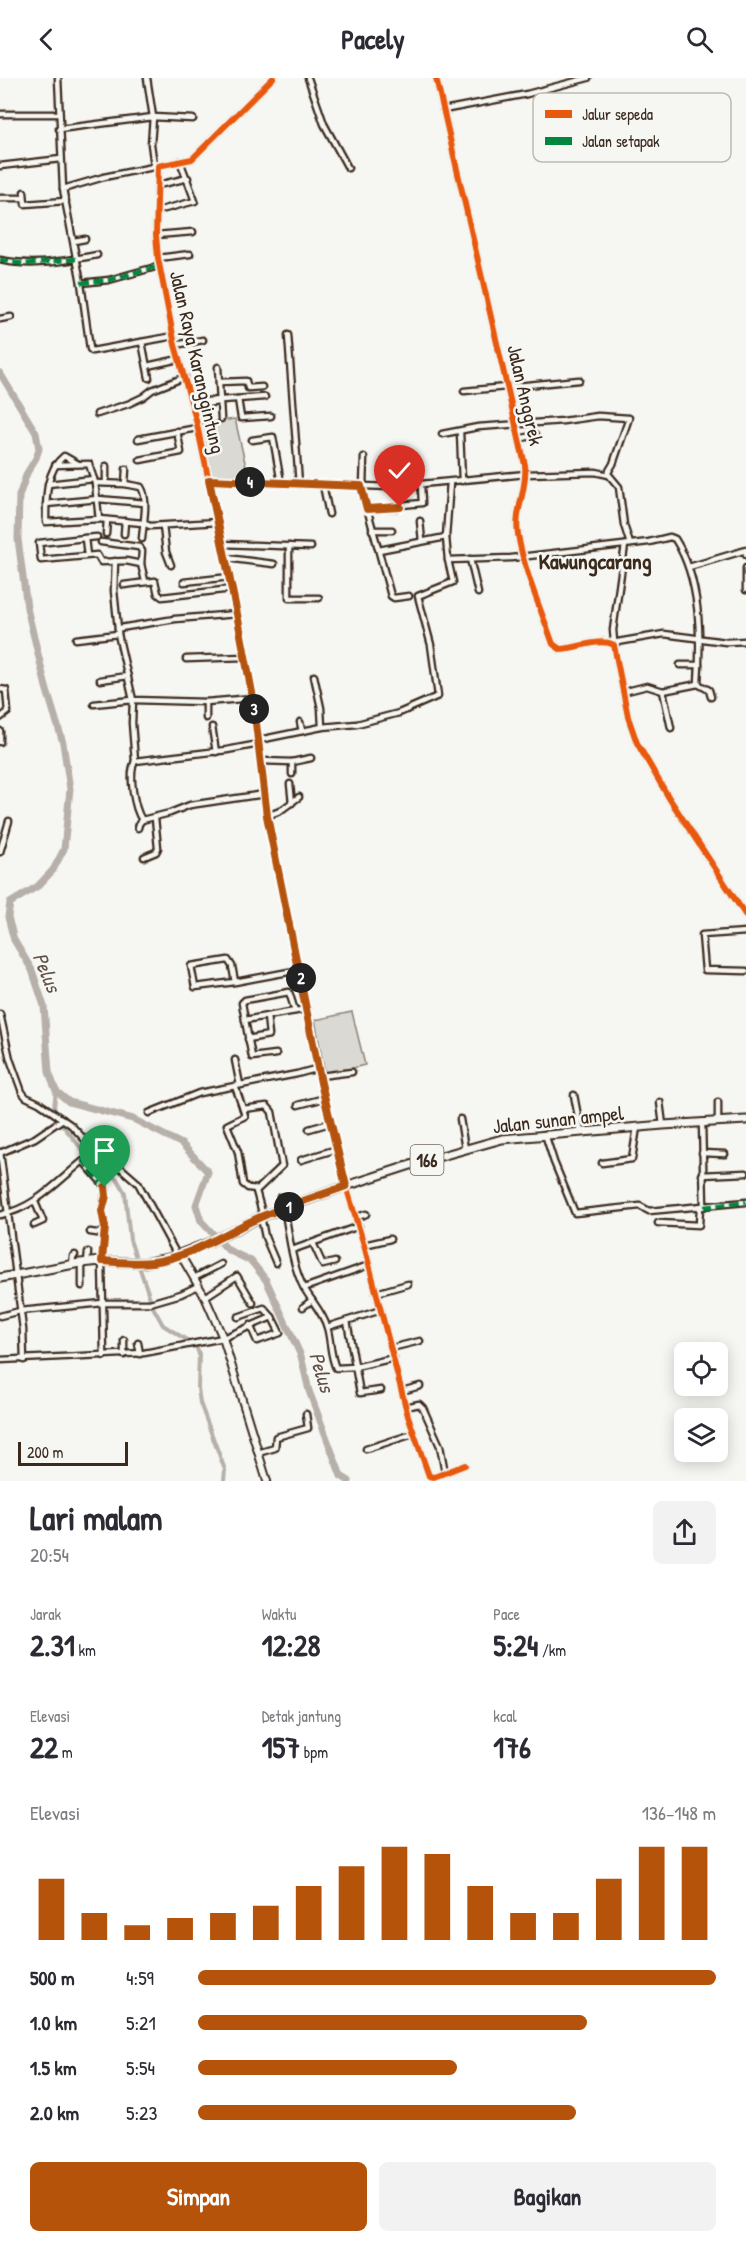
<!DOCTYPE html>
<html lang="id">
<head>
<meta charset="utf-8">
<style>
	:root { --surface:#fff; --page:#f2f2f3; --text:#2b2b33; --muted:#7c7c81; --accent:#b45309 }
	body { margin:0; font-family:"Patrick Hand",sans-serif; background:var(--page); color:var(--text); height:100vh; display:flex; flex-direction:column; font-size:22px; white-space:nowrap }
	* { box-sizing:border-box; margin:0 }
	p { font-size:20px; color:var(--muted) }
	.icon { flex:none; width:33px; height:33px; fill:none; stroke:currentColor; stroke-width:2; stroke-linecap:round; stroke-linejoin:round }
	.map { position:relative; height:1403px; overflow:hidden }
	.panel { display:flex; flex-direction:column; background:var(--surface); flex:1 }
	.panel>* { flex:none }
	.controls { position:absolute; left:674px; top:1264px; display:grid; gap:12px }
	.controls a { display:grid; place-items:center; width:54px; height:54px; border-radius:9px; background:var(--surface); box-shadow:0 3px 15px #0003; font-size:30px }
	.scale { position:absolute; left:18px; bottom:15px; width:110px; box-sizing:border-box; padding-left:6px; border:3px solid #3b2a1e; border-top:0; font-size:16px; line-height:21px; white-space:nowrap; color:#3b2a1e; -webkit-text-stroke:4px #f6f6f2; paint-order:stroke }
	.pin { position:absolute; display:grid; place-items:center; width:51px; height:51px; color:#fff; margin:-62px -26px; border-radius:50% 50% 50% 0; rotate:-45deg; box-shadow:0 0 6px #0007 }
	.pin .icon { rotate:45deg }
	.km { position:absolute; width:30px; height:30px; margin:-15px; border-radius:50%; background:#222; color:#fff; font-size:16px; line-height:30px; text-align:center }
	.round { display:grid; place-items:center; flex:none; width:63px; height:63px; border-radius:9px; background:var(--page) }
	.head { display:flex; align-items:center; justify-content:space-between; height:102px; padding:0 30px }
	h1 { font-size:33px; font-weight:700; line-height:45px }
	.figures { display:grid; grid-template-columns:repeat(3,1fr); gap:9px; height:102px; padding:6px 30px }
	.figures div { display:grid; align-content:center }
	.figures b { font-size:30px; font-weight:700 }
	.figures small { font-size:16px; font-weight:400 }
	.figures p { font-size:16px }
	.chart { height:168px; padding:12px 30px }
	.chart p { display:flex; justify-content:space-between }
	.chart svg { width:100%; height:108px; margin-top:6px; stroke:var(--accent); stroke-width:6 }
	.button { display:flex; gap:12px; margin-top:auto; padding:12px 30px }
	.button a { flex:1; height:69px; border-radius:9px; background:var(--accent); color:#fff; font-size:24px; font-weight:700; line-height:69px; text-align:center }
	.button a+a { background:var(--page); color:var(--text) }
	ul { padding:0 30px; list-style:none; font-size:20px }
	li { display:grid; grid-template-columns:96px 72px 1fr; align-items:center; height:45px }
	li i { height:15px; border-radius:8px; background:var(--accent) }
	header { display:flex; justify-content:space-between; align-items:center; height:78px; padding:0 30px; background:var(--surface); font-size:27px; font-weight:700 }
	.map>svg:first-child { display:block }
	.green { fill:#dad9d3; stroke:#8a8278; stroke-width:1.5 }
	.lines { fill:none; stroke-linecap:round; stroke-linejoin:round }
	.canal { stroke:#b6b0a9; stroke-width:4 }
	.river { stroke:#b6b0a9; stroke-width:7 }
	.street-casing { stroke:#3b2a1e; stroke-width:9 }
	.secondary-casing { stroke:#3b2a1e; stroke-width:10 }
	.primary-casing { stroke:#3b2a1e; stroke-width:11 }
	.street { stroke:#f6f6f2; stroke-width:4.5 }
	.secondary { stroke:#f6f6f2; stroke-width:6 }
	.primary { stroke:#f6f6f2; stroke-width:7 }
	.quiet { stroke:#00873e; stroke-width:4.5; stroke-dasharray:9 4.5; stroke-linecap:butt }
	.cycleway-casing { stroke:#f6f6f2; stroke-width:10 }
	.cycleway { stroke:#e8590c; stroke-width:6 }
	.route-casing { stroke:#fff; stroke-width:12 }
	.route { stroke:#b45309; stroke-width:8 }
	.labels { text-anchor:middle; dominant-baseline:central; stroke-width:5; stroke-linejoin:round; paint-order:stroke }
	.shield { fill:#f6f6f2; stroke:#73675e; stroke-width:1.5 }
	.shield-label { font-size:18px; font-weight:bold; fill:#3b2a1e }
	.street-label { font-size:20px; fill:#3b2a1e; stroke:#f6f6f2 }
	.water-label { font-size:21px; font-style:italic; fill:#605248; stroke:#f6f6f2 }
	.quarter-label { font-size:22px; font-weight:bold; fill:#3b2a1e; stroke:#f6f6f2 }
	.key { fill:#f6f6f2; stroke:#beb9b2; stroke-width:1.5 }
	.key-label { font-size:16px; fill:#3b2a1e }
</style>
</head>
<body>
<header><svg class="icon" aria-label="back" viewBox="0 0 24 24"><path d="M15 5l-7 7 7 7"/></svg>Pacely<svg class="icon" aria-label="search" viewBox="0 0 24 24"><circle cx="10" cy="10" r="6"/><path d="M15 15l6 6"/></svg></header>
<div class="map">
<svg width="746" height="1403" viewBox="0 0 746 1403">
	<rect width="100%" height="100%" fill="#f6f6f2"/>
	<filter id="ink" filterUnits="userSpaceOnUse"><feTurbulence type="fractalNoise" baseFrequency=".0167" numOctaves="2"/><feDisplacementMap in="SourceGraphic" scale="12" xChannelSelector="R" yChannelSelector="G"/><feConvolveMatrix kernelMatrix="1 2 1 2 8 2 1 2 1" color-interpolation-filters="sRGB"/></filter>
	<g filter="url(#ink)">
		<!-- green -->
		<g class="green">
			<path d="M235 341 249 402 211 400 198 346Z"/>
			<path d="M352 934 365 987 325 997 315 942Z"/>
		</g>
		<g class="lines">
			<!-- canal -->
			<path class="canal" d="M56 1013 54 1029 60 1044 81 1070 117 1101 125 1115 130 1162 153 1229 163 1247 196 1268 199 1276 198 1310 200 1325 225 1392 224 1403"/>
			<!-- river -->
			<path class="river" d="M0 295 36 355 39 371 36 380 27 395 19 418 18 461 27 530 46 609 63 665 70 711 64 771 53 792 38 808 10 825 8 839 14 862 32 892 44 928 49 994 56 1013 69 1024 133 1041 182 1066 208 1094 196 1127 201 1143 228 1172 251 1183 266 1202 301 1278 309 1313 341 1398 349 1403"/>
			<defs>
				<g id="street">
					<path d="M58 0 63 111 81 205 90 271 92 273 174 258"/>
					<path d="M147 0 153 39 151 66 154 88"/>
					<path d="M273 0 192 81 158 88 156 157 158 180 175 267 196 342 237 536 253 620 267 738 321 1005 346 1108 364 1167 408 1338 429 1398 434 1399 465 1387"/>
					<path d="M308 0 324 46 348 90"/>
					<path d="M436 0 525 387C528 410 514 433 518 456 523 490 541 532 553 566L560 571C576 571 600 559 614 567L628 639 637 665 669 720 746 838"/>
					<path d="M443 32 527 16 588 0"/>
					<path d="M0 36H59"/>
					<path d="M59 51 153 39 193 41"/>
					<path d="M0 88 61 81"/>
					<path d="M158 107 188 100"/>
					<path d="M63 111 104 99 158 88"/>
					<path d="M24 114 25 126 66 123"/>
					<path d="M0 120H23"/>
					<path d="M157 133 195 123 180 83"/>
					<path d="M156 157 193 154"/>
					<path d="M74 163 85 161"/>
					<path d="M158 180 190 176"/>
					<path d="M0 182C33 189 65 183 97 177"/>
					<path d="M81 205 109 202 159 188"/>
					<path d="M0 241 11 239"/>
					<path d="M288 257 299 406"/>
					<path d="M142 264 149 300"/>
					<path d="M175 267 203 262"/>
					<path d="M147 288 179 281"/>
					<path d="M218 289 221 341"/>
					<path d="M219 304 246 303 248 310 262 309"/>
					<path d="M464 313 579 302"/>
					<path d="M238 321 241 340 271 338"/>
					<path d="M191 324 265 319"/>
					<path d="M192 328 218 324"/>
					<path d="M97 336 128 326 143 319 152 312 185 299"/>
					<path d="M460 354 462 403"/>
					<path d="M442 356 478 349 563 343 598 338 629 340 613 386 607 396"/>
					<path d="M138 361 197 350"/>
					<path d="M519 361 535 357"/>
					<path d="M252 362 273 359 281 405"/>
					<path d="M140 382 181 374 177 353"/>
					<path d="M78 386 64 378C45 393 46 422 46 444L99 441 143 445 150 448 218 444"/>
					<path d="M55 387 89 386 95 405 99 441"/>
					<path d="M209 402 390 409 526 396 595 394 609 397 619 409 624 447 630 466"/>
					<path d="M95 405 125 406 141 409C149 422 143 446 142 461"/>
					<path d="M106 405V388"/>
					<path d="M48 406 94 401"/>
					<path d="M125 406 126 391"/>
					<path d="M323 407 329 436"/>
					<path d="M361 408 391 518 394 520 409 518"/>
					<path d="M363 408 364 379"/>
					<path d="M46 426 98 421 145 425"/>
					<path d="M367 431 397 430 402 427 422 425 421 407"/>
					<path d="M420 443 422 463"/>
					<path d="M163 448 166 474 171 487"/>
					<path d="M372 452H392"/>
					<path d="M106 456 107 442"/>
					<path d="M124 456 125 443"/>
					<path d="M85 460 97 459"/>
					<path d="M101 464 139 469 142 473 141 486"/>
					<path d="M222 466 311 469"/>
					<path d="M289 468V520H319"/>
					<path d="M379 472 446 459"/>
					<path d="M87 478 85 460 39 465 41 482 97 477 101 484 126 483 141 486 145 503"/>
					<path d="M226 480 274 486"/>
					<path d="M470 481 478 515"/>
					<path d="M448 482 511 480 649 464 670 459 675 461C701 502 701 559 698 606L663 613 647 608 623 614"/>
					<path d="M115 483 114 513 118 551"/>
					<path d="M689 489 746 472V477"/>
					<path d="M746 490V512"/>
					<path d="M184 504 230 499"/>
					<path d="M124 507 155 503 158 516 162 519 232 511"/>
					<path d="M237 536 175 541 120 550 118 551V556L133 622 206 624 253 620"/>
					<path d="M76 561 118 556"/>
					<path d="M614 564 613 552 625 467"/>
					<path d="M612 565 664 556 726 564 746 563"/>
					<path d="M186 581 245 579"/>
					<path d="M680 587H699"/>
					<path d="M314 598 321 630 322 649"/>
					<path d="M100 602 128 598"/>
					<path d="M698 606 709 612 711 619"/>
					<path d="M0 611 6 612 8 634 0 640"/>
					<path d="M663 613 671 650"/>
					<path d="M94 626 133 622 132 645 135 683 227 672 259 666"/>
					<path d="M206 640V624"/>
					<path d="M300 644 302 653"/>
					<path d="M212 649 216 674"/>
					<path d="M0 653V664"/>
					<path d="M259 662 322 649 357 646 399 635 438 618 431 567 418 518 453 504 448 482 446 459 450 404"/>
					<path d="M135 683C128 696 134 730 142 742"/>
					<path d="M261 683 292 684 311 680"/>
					<path d="M292 684V696"/>
					<path d="M290 706 292 725"/>
					<path d="M267 738 280 733 299 719"/>
					<path d="M142 742 170 735 190 727 265 716"/>
					<path d="M138 750 139 746 142 742"/>
					<path d="M0 774 9 743"/>
					<path d="M144 779 156 774 158 770 155 740"/>
					<path d="M746 854 702 857 705 892 746 893"/>
					<path d="M235 904 195 909 191 888 228 882 232 888 235 904 299 892"/>
					<path d="M0 936 10 981 22 1014 26 1019 39 1025 71 1047 101 1079 106 1077 138 1105 177 1177"/>
					<path d="M245 942 242 925 245 922 289 914 295 933"/>
					<path d="M248 961 269 957 267 938"/>
					<path d="M276 976 252 979 245 942 307 931"/>
					<path d="M235 982 240 1007"/>
					<path d="M320 998 352 994"/>
					<path d="M235 1008 243 1031 267 1028 272 1034 282 1088 256 1113 263 1138"/>
					<path d="M574 1017 581 1054"/>
					<path d="M660 1024 663 1047"/>
					<path d="M298 1027 325 1020"/>
					<path d="M243 1031 245 1038 227 1047 238 1074 243 1106 248 1110 257 1111"/>
					<path d="M149 1035 199 1015 297 996 319 990"/>
					<path d="M460 1041 465 1071"/>
					<path d="M718 1043V1024"/>
					<path d="M702 1044 704 1129"/>
					<path d="M309 1051 330 1045"/>
					<path d="M545 1056 554 1084 575 1135 640 1128 649 1133 746 1124"/>
					<path d="M0 1074 23 1251 24 1282"/>
					<path d="M0 1075 35 1060 63 1041"/>
					<path d="M702 1075 725 1076"/>
					<path d="M301 1082 337 1071"/>
					<path d="M602 1085 632 1081 637 1049"/>
					<path d="M702 1097 746 1095"/>
					<path d="M280 1119 283 1130"/>
					<path d="M284 1130C289 1154 291 1181 301 1204 308 1220 322 1232 327 1249 331 1262 330 1278 336 1290L355 1289 394 1280"/>
					<path d="M0 1137C35 1130 56 1105 83 1083L102 1105 106 1112 102 1133 105 1149 102 1183 104 1278"/>
					<path d="M261 1139 265 1159 276 1185"/>
					<path d="M357 1139 366 1136"/>
					<path d="M658 1145 699 1147 700 1129"/>
					<path d="M34 1147 43 1143 35 1124"/>
					<path d="M90 1154 104 1156"/>
					<path d="M313 1165 323 1187 335 1184"/>
					<path d="M364 1167 390 1161"/>
					<path d="M292 1172 359 1148"/>
					<path d="M82 1185V1208"/>
					<path d="M87 1185 88 1174"/>
					<path d="M72 1186 73 1178 75 1177"/>
					<path d="M194 1200 221 1186"/>
					<path d="M304 1210 369 1187"/>
					<path d="M376 1215 408 1206"/>
					<path d="M205 1219 237 1198 253 1225"/>
					<path d="M303 1229 312 1222"/>
					<path d="M0 1238 20 1233 103 1225H150L181 1216 198 1208"/>
					<path d="M238 1239 264 1230 272 1239 280 1255 257 1263 250 1247"/>
					<path d="M347 1243 360 1315 381 1312"/>
					<path d="M327 1249 381 1232"/>
					<path d="M124 1262V1277"/>
					<path d="M138 1265 140 1276"/>
					<path d="M391 1270 420 1263"/>
					<path d="M0 1282 144 1275 223 1260 272 1239"/>
					<path d="M402 1313 420 1308"/>
					<path d="M406 1329 419 1326 423 1330 440 1368 445 1395"/>
					<path d="M366 1371 413 1356"/>
					<path d="M258 1375 275 1370 276 1359 308 1350 306 1336"/>
				</g>
				<path id="secondary" d="M180 1176 205 1219 223 1260 267 1403"/>
				<path id="primary" d="M0 1200 80 1185 102 1183 144 1185 169 1180 210 1164 263 1138 346 1108 420 1084 502 1061 663 1047 746 1042"/>
			</defs>
			<!-- street casing -->
			<use href="#street" class="street-casing"/>
			<!-- secondary casing -->
			<use href="#secondary" class="secondary-casing"/>
			<!-- primary casing -->
			<use href="#primary" class="primary-casing"/>
			<!-- street -->
			<use href="#street" class="street"/>
			<!-- secondary -->
			<use href="#secondary" class="secondary"/>
			<!-- primary -->
			<use href="#primary" class="primary"/>
			<!-- quiet -->
			<g class="quiet">
				<path d="M0 182 24 186 77 181"/>
				<path d="M81 205 109 202 159 188"/>
				<path d="M82 1083H84L106 1112"/>
				<path d="M704 1129 746 1124"/>
			</g>
			<defs>
				<g id="cycleway">
					<path d="M273 0 192 81 158 88 156 157 158 180 175 267 196 342 237 536 253 620 267 738 321 1005 346 1108 364 1167 408 1338 429 1398 434 1399 465 1387"/>
					<path d="M436 0 525 387C528 410 514 433 518 456 523 490 541 532 553 566L560 571C576 571 600 559 614 567L628 639 637 665 669 720 746 838"/>
				</g>
			</defs>
			<!-- cycleway casing -->
			<use href="#cycleway" class="cycleway-casing"/>
			<!-- cycleway -->
			<use href="#cycleway" class="cycleway"/>
		</g>
	</g>
	<g class="lines" filter="url(#ink)">
		<defs>
			<path id="route" d="M105 1109 106 1118 102 1133 105 1149 102 1183C119 1184 136 1186 153 1184 192 1179 227 1153 263 1138 290 1127 319 1118 346 1108L321 1005 267 738 253 620 237 536 209 402 361 408 367 431 400 429"/>
		</defs>
		<!-- route casing -->
		<use href="#route" class="route-casing"/>
		<!-- route -->
		<use href="#route" class="route"/>
	</g>
	<g class="labels">
		<!-- shield labels -->
		<rect class="shield" x="410.5" y="1067" width="33" height="30" rx="4.5"/>
		<g class="shield-label">
			<text x="427" y="1082">166</text>
		</g>
		<!-- street labels -->
		<g class="street-label">
			<text transform="translate(198 284) rotate(77)">Jalan Raya Karanggintung</text>
			<text transform="translate(526 317) rotate(77)">Jalan Anggrek</text>
			<text transform="translate(558 1041) rotate(-6)">Jalan sunan ampel</text>
		</g>
		<!-- water labels -->
		<g class="water-label">
			<text transform="translate(47 894) rotate(67)">Pelus</text>
			<text transform="translate(322 1294) rotate(73)">Pelus</text>
		</g>
		<!-- quarter labels -->
		<g class="quarter-label">
			<text x="595" y="483">Kawungcarang</text>
		</g>
	</g>
	<!-- legend -->
	<rect x="533" y="15" width="198" height="69" rx="9" class="key"/>
	<rect x="545" y="32" width="27" height="8" fill="#e8590c"/>
	<rect x="545" y="59" width="27" height="8" fill="#00873e"/>
	<g class="key-label">
		<text x="582" y="42">Jalur sepeda</text>
		<text x="582" y="69">Jalan setapak</text>
	</g>
</svg>
<div class="controls">
<a><svg class="icon" aria-label="locate" viewBox="0 0 24 24"><circle cx="12" cy="12" r="6"/><path d="M12 2v4M12 18v4M2 12h4M18 12h4"/></svg></a>
<a><svg class="icon" aria-label="layers" viewBox="0 0 24 24"><path d="M12 4l9 5-9 5-9-5zM3 14l9 5 9-5"/></svg></a>
</div>
<div class="scale">200 m</div>
<div class="pin" style="left:105px;top:1109px;background:#1e9e55"><svg class="icon" aria-label="arrive" viewBox="0 0 24 24"><path d="M6 21V4h12l-3 4 3 4H6"/></svg></div>
<div class="pin" style="left:400px;top:429px;background:#d93025"><svg class="icon" aria-label="check" viewBox="0 0 24 24"><path d="M5 12l5 5 9-10"/></svg></div>
<b class="km" style="left:289px;top:1129px">1</b>
<b class="km" style="left:301px;top:900px">2</b>
<b class="km" style="left:254px;top:631px">3</b>
<b class="km" style="left:250px;top:404px">4</b>
</div>
<section class="panel">
<div class="head"><div><h1>Lari malam</h1><p>20:54</p></div><a class="round"><svg class="icon" aria-label="share" viewBox="0 0 24 24"><path d="M12 15V3M7 8l5-5 5 5M5 13v7h14v-7"/></svg></a></div>
<div class="figures">
<div><p>Jarak</p><b>2.31<small> km</small></b></div>
<div><p>Waktu</p><b>12:28</b></div>
<div><p>Pace</p><b>5:24<small> /km</small></b></div>
</div>
<div class="figures">
<div><p>Elevasi</p><b>22<small> m</small></b></div>
<div><p>Detak jantung</p><b>157<small> bpm</small></b></div>
<div><p>kcal</p><b>176</b></div>
</div>
<div class="chart"><p><span>Elevasi</span>136–148 m</p>
<svg viewBox="0 0 160 44" preserveAspectRatio="none"><path d="M5 44V19M15 44V33M25 44V38M35 44V35M45 44V33M55 44V30M65 44V22M75 44V14M85 44V6M95 44V9M105 44V22M115 44V33M125 44V33M135 44V19M145 44V6M155 44V6"/></svg>
</div>
<ul>
<li><b>500 m</b>4:59<i style="width:100%"></i></li>
<li><b>1.0 km</b>5:21<i style="width:75%"></i></li>
<li><b>1.5 km</b>5:54<i style="width:50%"></i></li>
<li><b>2.0 km</b>5:23<i style="width:73%"></i></li>
</ul>
<div class="button"><a>Simpan</a><a>Bagikan</a></div>
</section>
</body>
</html>
